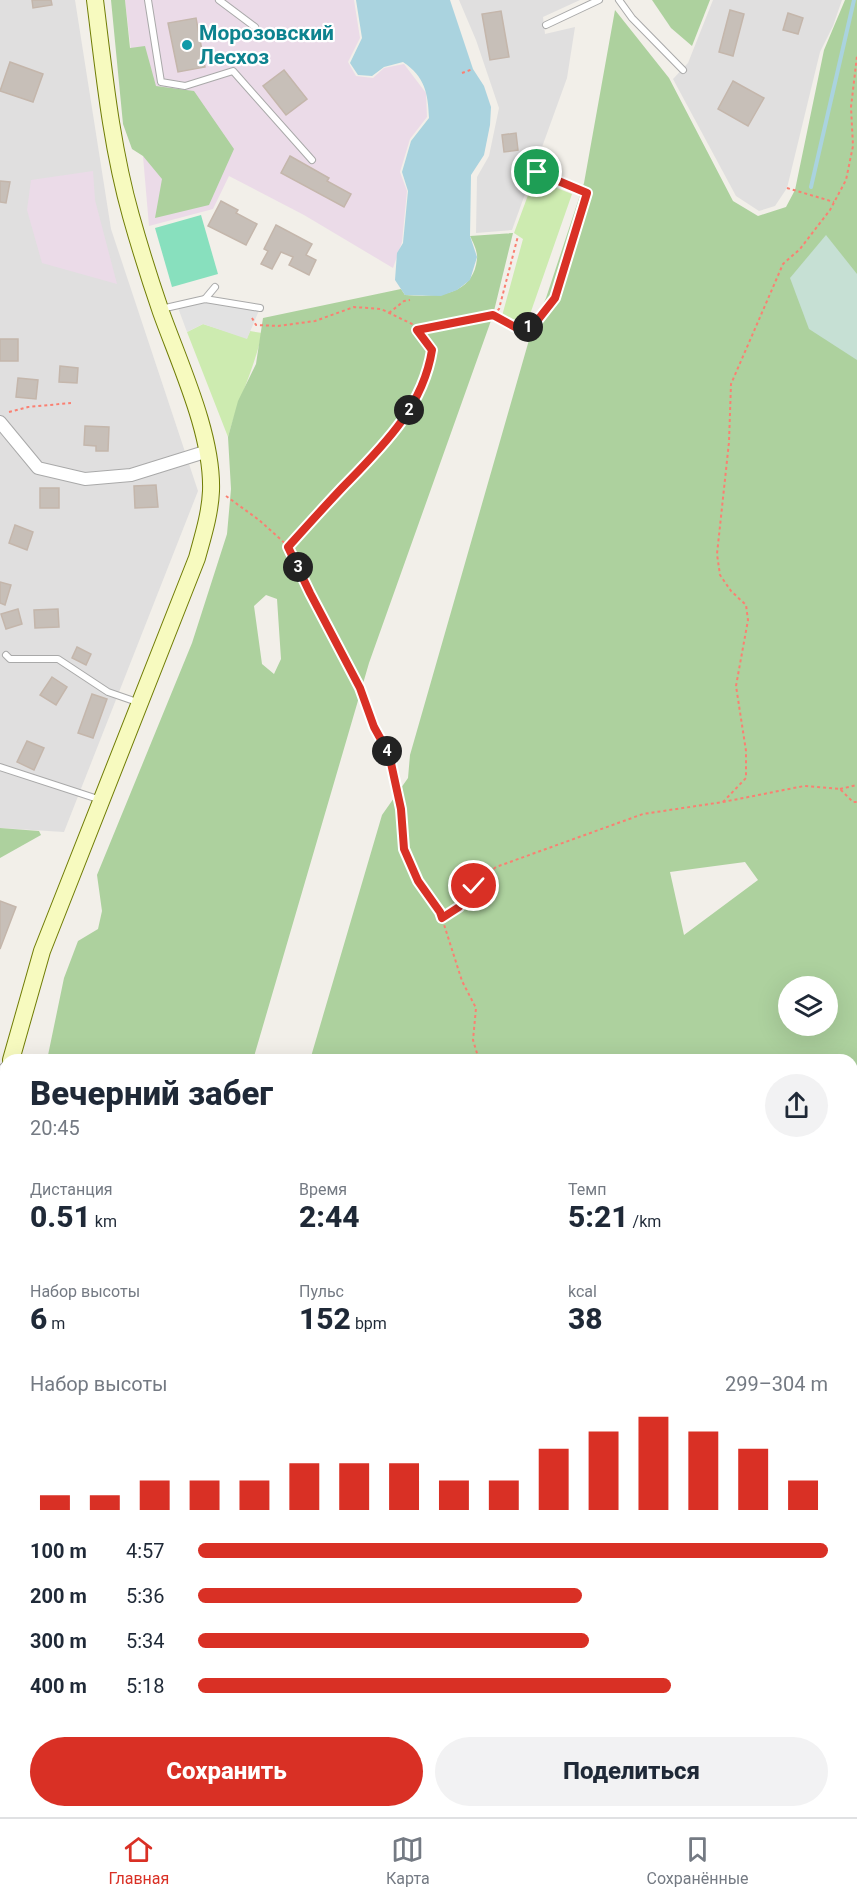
<!DOCTYPE html>
<html lang="ru">
<head>
<meta charset="utf-8">
<style>
	:root { --surface:#fff; --page:#f2f2f3; --text:#1f2937; --muted:#747a83; --line:#e0e1e3; --accent:#d93025 }
	body { margin:0; font-family:Roboto,sans-serif; background:var(--page); color:var(--text); height:100vh; display:flex; flex-direction:column; font-size:22px; white-space:nowrap }
	* { box-sizing:border-box; margin:0 }
	p { font-size:20px; color:var(--muted) }
	.icon { flex:none; width:33px; height:33px; fill:none; stroke:currentColor; stroke-width:2; stroke-linecap:round; stroke-linejoin:round }
	.map { position:relative; flex:1; overflow:hidden }
	.panel { position:absolute; left:0px; top:1054px; width:858px; height:764px; display:flex; flex-direction:column; background:var(--surface); border-radius:18px 18px 0 0; box-shadow:0 6px 24px #0002 }
	.panel>* { flex:none }
	.fabs { position:absolute; left:778px; top:976px; display:grid; gap:12px }
	.fabs a { display:grid; place-items:center; width:60px; height:60px; border-radius:50%; background:var(--surface); box-shadow:0 6px 24px #0002; font-size:30px }
	.pin { position:absolute; display:grid; place-items:center; width:51px; height:51px; color:#fff; margin:-26px; border:3px solid #fff; border-radius:50%; box-shadow:0 2px 6px #0007 }
	.km { position:absolute; width:30px; height:30px; margin:-15px; border-radius:50%; background:#222; color:#fff; font-size:16px; line-height:30px; text-align:center }
	.round { display:grid; place-items:center; flex:none; width:63px; height:63px; border-radius:32px; background:var(--page) }
	.summary { display:flex; align-items:center; justify-content:space-between; height:102px; padding:0 30px }
	h1 { font-size:33px; font-weight:800; line-height:45px }
	.stats { display:grid; grid-template-columns:repeat(3,1fr); gap:9px; height:102px; padding:6px 30px }
	.stats div { display:grid; align-content:center }
	.stats b { font-size:30px; font-weight:800 }
	.stats small { font-size:16px; font-weight:400 }
	.stats p { font-size:16px }
	.chart { height:168px; padding:12px 30px }
	.chart p { display:flex; justify-content:space-between }
	.chart svg { width:100%; height:108px; margin-top:6px; stroke:var(--accent); stroke-width:6 }
	.cta { display:flex; gap:12px; margin-top:auto; padding:12px 30px }
	.cta a { flex:1; height:69px; border-radius:36px; background:var(--accent); color:#fff; font-size:24px; font-weight:800; line-height:69px; text-align:center }
	.cta a+a { background:var(--page); color:var(--text) }
	ul { padding:0 30px; list-style:none; font-size:20px }
	li { display:grid; grid-template-columns:96px 72px 1fr; align-items:center; height:45px }
	li i { height:15px; border-radius:8px; background:var(--accent) }
	.menu { display:flex; justify-content:space-around; align-items:center; height:84px; border-top:2px solid var(--line); background:var(--surface); font-size:16px; color:var(--muted) }
	.menu a { display:grid; justify-items:center; gap:3px }
	.menu .on { color:var(--accent) }
	.map>svg:first-child { display:block }
	.residential { fill:#e0dfdf }
	.industrial { fill:#ebdbe8 }
	.grass { fill:#cdebb0 }
	.forest { fill:#add19e; fill-rule:evenodd }
	.wetland { fill:#c6e0d4 }
	.pitch { fill:#88e0be }
	.parking { fill:#e2e2e2 }
	.water { fill:#aad3df }
	.lines { fill:none; stroke-linecap:round; stroke-linejoin:round }
	.stream { stroke:#aad3df; stroke-width:4 }
	.building { fill:#c7bfb8; stroke:#c4b6ab; stroke-width:1.5 }
	.service-casing { stroke:#a9a9a9; stroke-width:8 }
	.minor-casing { stroke:#a9a9a9; stroke-width:14 }
	.secondary-casing { stroke:#707d05; stroke-width:18 }
	.path { stroke:#fa8072; stroke-width:2; stroke-dasharray:3 3; stroke-linecap:butt }
	.service { stroke:#fff; stroke-width:6 }
	.minor { stroke:#fff; stroke-width:12 }
	.secondary { stroke:#f7fabf; stroke-width:16 }
	.route-casing { stroke:#fff; stroke-width:12 }
	.route { stroke:#d93025; stroke-width:8 }
	.culture-dot { fill:#0f9aa8; stroke:#fff; stroke-width:2 }
	.labels { text-anchor:middle; dominant-baseline:central; stroke-width:4.5; stroke-linejoin:round; paint-order:stroke }
	.culture-label { font-size:21px; font-weight:bold; fill:#0d838f; stroke:#fff; text-anchor:start }
</style>
</head>
<body>
<div class="map">
<svg width="857" height="1817" viewBox="0 0 857 1817">
	<rect width="100%" height="100%" fill="#f2efe9"/>
	<!-- residential -->
	<g class="residential">
		<path d="M0 0H75L111 229 198 491 64 832 0 828Z"/>
		<path d="M459 0H580L543 17 545 34 575 27 567 78 512 230 476 233 477 177 489 156 499 108 476 40Z"/>
		<path d="M713 0H842L833 26 820 52 787 188 775 206 759 211 736 196 673 79 688 63Z"/>
	</g>
	<!-- industrial -->
	<g class="industrial">
		<path d="M125 0H354L360 38 348 62 356 76 373 78 384 68 404 64 426 93 427 117 410 139 400 172 407 191 402 242 393 268 304 215 229 176 213 209 149 226 141 133Z"/>
		<path d="M93 171 95 200 117 284 42 263 27 210 31 180Z"/>
	</g>
	<!-- grass -->
	<g class="grass">
		<path d="M534 179 572 194 527 323 502 316 523 239 514 233Z"/>
		<path d="M203 324 247 338 250 331 262 333C254 370 238 400 228 437L187 332Z"/>
	</g>
	<!-- forest -->
	<g class="forest">
		<path d="M111 0H125L130 48 145 46 156 86 194 91 234 149 209 205 155 218 162 179 143 156 132 149 123 124Z"/>
		<path d="M652 0H710L692 46 671 28Z"/>
		<path d="M845 0H857V1817H119V1812H852V1060H310L382 815 408 778 410 755 533 326 546 298 584 183 615 10 669 78 733 201 758 216 786 207 795 190 824 50ZM745 862 758 880 684 935 670 872ZM789 987H828V1026H789Z"/>
		<path d="M513 233 493 315 369 663 253 1060H47L64 978 78 941 98 929 102 911 97 875 192 643 227 534 231 489 228 437 238 401 256 364 263 318 401 289 405 295C435 297 473 297 477 259 478 252 473 242 470 236ZM266 595 277 599 281 659 274 674 262 664 254 606Z"/>
		<path d="M0 828 39 831 41 835 0 858Z"/>
		<path d="M6 1284V1812H54L52 1817H0V1302Z"/>
	</g>
	<!-- wetland -->
	<path class="wetland" d="M826 235 857 274V360L809 329 790 278Z"/>
	<!-- pitch -->
	<path class="pitch" d="M201 215 218 274 172 287 155 228Z"/>
	<!-- parking -->
	<path class="parking" d="M205 299 260 308 247 339 203 324 187 332 177 305Z"/>
	<!-- water -->
	<path class="water" d="M356 0H450L473 69 484 86 491 107 490 125 484 155 471 175 470 236 477 257 470 280 457 290 441 296 405 295 395 280 397 253 403 243 408 191 402 172 411 141 429 118C428 93 425 77 403 62L384 67 372 76 358 75 350 63 362 38Z"/>
	<g class="lines">
		<!-- stream -->
		<path class="stream" d="M811 187 854 0"/>
	</g>
	<!-- building -->
	<g class="building">
		<path d="M32 0H51L52 5 33 8Z"/>
		<path d="M730 10 744 14 733 56 719 52Z"/>
		<path d="M501 11 509 57 490 60 482 14Z"/>
		<path d="M788 13 803 18 798 34 783 30Z"/>
		<path d="M196 18 205 67 178 72 168 23Z"/>
		<path d="M10 62 43 74 33 102 0 91Z"/>
		<path d="M284 70 307 99 286 115 263 86Z"/>
		<path d="M733 81 764 98 748 126 718 109Z"/>
		<path d="M516 133 518 150 504 152 502 135Z"/>
		<path d="M290 156 329 178 327 181 351 194 344 207 281 173Z"/>
		<path d="M0 181 10 182 6 203 0 202Z"/>
		<path d="M221 201 238 210 236 213 257 224 246 245 208 226Z"/>
		<path d="M276 225 312 244 306 255 316 260 309 275 289 265 293 257 281 252 272 269 261 264 268 251 264 249Z"/>
		<rect x="0" y="339" width="18" height="22"/>
		<path d="M60 366 78 368 77 383 59 382Z"/>
		<path d="M18 378 38 380 36 399 16 397Z"/>
		<path d="M85 426 109 427 108 451H96V446L84 445Z"/>
		<path d="M156 485 158 507 135 508 134 486Z"/>
		<rect x="40" y="488" width="19" height="20"/>
		<path d="M15 525 33 532 27 550 9 543Z"/>
		<path d="M0 582 11 585 5 605 0 603Z"/>
		<path d="M18 609 22 624 6 629 1 614Z"/>
		<path d="M58 609 59 627 35 628 34 610Z"/>
		<path d="M77 647 91 654 86 665 72 658Z"/>
		<path d="M52 677 67 687 56 705 40 695Z"/>
		<path d="M92 694 107 699 93 738 78 733Z"/>
		<path d="M27 741 44 748 34 770 17 762Z"/>
		<path d="M0 901 16 907 0 949Z"/>
	</g>
	<g class="lines">
		<defs>
			<g id="service">
				<path d="M148 0 161 82 185 86 233 71 312 160"/>
				<path d="M219 0 255 27"/>
				<path d="M619 0 632 18 683 70"/>
				<path d="M546 25 599 0"/>
				<path d="M205 299 215 287"/>
				<path d="M161 309 205 299 260 308"/>
				<path d="M6 655 10 659H58L108 692 137 702"/>
				<path d="M0 767 101 800"/>
				<path d="M0 1070 6 1064"/>
			</g>
			<path id="minor" d="M0 422 38 468 85 479 131 475 208 451"/>
			<g id="secondary">
				<path d="M11 1060 42 951 197 558C203 536 210 514 211 491 213 435 180 365 161 312 150 280 140 248 131 216 111 145 104 72 95 0"/>
				<path d="M0 1114 6 1085"/>
			</g>
		</defs>
		<!-- service casing -->
		<use href="#service" class="service-casing"/>
		<!-- minor casing -->
		<use href="#minor" class="minor-casing"/>
		<!-- secondary casing -->
		<use href="#secondary" class="secondary-casing"/>
		<!-- path -->
		<g class="path">
			<path d="M462 73 473 69"/>
			<path d="M787 188 834 202"/>
			<path d="M389 313 404 301 410 300"/>
			<path d="M493 315 515 327 533 326 555 298 587 193 537 172"/>
			<path d="M252 318 256 325 278 326 315 321 354 307 381 309 412 324 432 350 428 372 402 423 289 547 310 593 360 688 374 727 389 754 401 809 404 849 418 881 440 912 462 981 476 1008 473 1040 479 1060"/>
			<path d="M417 330 493 315 499 309 518 236"/>
			<path d="M9 412 28 407 71 403"/>
			<path d="M226 496 259 520 289 547"/>
			<path d="M840 789 857 785"/>
			<path d="M723 802 746 778V751L736 686 748 620 746 605 731 591 720 575 717 554 729 442 731 384 783 264 800 249 830 210 846 180 853 146 851 107 857 56"/>
			<path d="M442 918 459 907 474 886 496 867 643 814 723 802 804 786 840 789 853 802H857"/>
			<path d="M852 1270 857 1269"/>
			<path d="M852 1298 857 1297"/>
			<path d="M0 1330 6 1331"/>
			<path d="M0 1589 6 1585"/>
			<path d="M0 1763 6 1764"/>
			<path d="M106 1812 107 1817"/>
			<path d="M582 1817 585 1812"/>
		</g>
		<!-- service -->
		<use href="#service" class="service"/>
		<!-- minor -->
		<use href="#minor" class="minor"/>
		<!-- secondary -->
		<use href="#secondary" class="secondary"/>
	</g>
	<g class="lines">
		<defs>
			<path id="route" d="M474 886 459 907 442 918 440 912 418 881 404 849 401 809 389 754 374 727 360 688 310 593 288 547C306 527 324 507 342 488 381 448 423 408 432 350L417 330 493 315 515 327 533 326 555 298 587 193 537 172"/>
		</defs>
		<!-- route casing -->
		<use href="#route" class="route-casing"/>
		<!-- route -->
		<use href="#route" class="route"/>
	</g>
	<!-- markers -->
	<circle class="culture-dot" cx="187" cy="45" r="6"/>
	<g class="labels">
		<!-- culture labels -->
		<g class="culture-label">
			<text x="199" y="33">Морозовский<tspan x="199" dy="24">Лесхоз</tspan></text>
		</g>
	</g>
</svg>
<div class="fabs">
<a><svg class="icon" aria-label="layers" viewBox="0 0 24 24"><path d="M12 4l9 5-9 5-9-5zM3 14l9 5 9-5"/></svg></a>
</div>
<div class="pin" style="left:537px;top:172px;background:#1e9e55"><svg class="icon" aria-label="arrive" viewBox="0 0 24 24"><path d="M6 21V4h12l-3 4 3 4H6"/></svg></div>
<div class="pin" style="left:474px;top:886px;background:#d93025"><svg class="icon" aria-label="check" viewBox="0 0 24 24"><path d="M5 12l5 5 9-10"/></svg></div>
<b class="km" style="left:528px;top:327px">1</b>
<b class="km" style="left:409px;top:410px">2</b>
<b class="km" style="left:298px;top:567px">3</b>
<b class="km" style="left:387px;top:751px">4</b>
<section class="panel">
<div class="summary"><div><h1>Вечерний забег</h1><p>20:45</p></div><a class="round"><svg class="icon" aria-label="share" viewBox="0 0 24 24"><path d="M12 15V3M7 8l5-5 5 5M5 13v7h14v-7"/></svg></a></div>
<div class="stats">
<div><p>Дистанция</p><b>0.51<small> km</small></b></div>
<div><p>Время</p><b>2:44</b></div>
<div><p>Темп</p><b>5:21<small> /km</small></b></div>
</div>
<div class="stats">
<div><p>Набор высоты</p><b>6<small> m</small></b></div>
<div><p>Пульс</p><b>152<small> bpm</small></b></div>
<div><p>kcal</p><b>38</b></div>
</div>
<div class="chart"><p><span>Набор высоты</span>299–304 m</p>
<svg viewBox="0 0 160 44" preserveAspectRatio="none"><path d="M5 44V38M15 44V38M25 44V32M35 44V32M45 44V32M55 44V25M65 44V25M75 44V25M85 44V32M95 44V32M105 44V19M115 44V12M125 44V6M135 44V12M145 44V19M155 44V32"/></svg>
</div>
<ul>
<li><b>100 m</b>4:57<i style="width:100%"></i></li>
<li><b>200 m</b>5:36<i style="width:61%"></i></li>
<li><b>300 m</b>5:34<i style="width:62%"></i></li>
<li><b>400 m</b>5:18<i style="width:75%"></i></li>
</ul>
<div class="cta"><a>Сохранить</a><a>Поделиться</a></div>
</section>
</div>
<nav class="menu">
<a class="on"><svg class="icon" aria-label="home" viewBox="0 0 24 24"><path d="M3 11l9-7 9 7M6 9v11h12V9"/></svg>Главная</a>
<a><svg class="icon" aria-label="map" viewBox="0 0 24 24"><path d="M3 6l6-2 6 2 6-2v14l-6 2-6-2-6 2zM9 4v14M15 6v14"/></svg>Карта</a>
<a><svg class="icon" aria-label="saved" viewBox="0 0 24 24"><path d="M7 4h10v16l-5-4-5 4z"/></svg>Сохранённые</a>
</nav>
</body>
</html>
